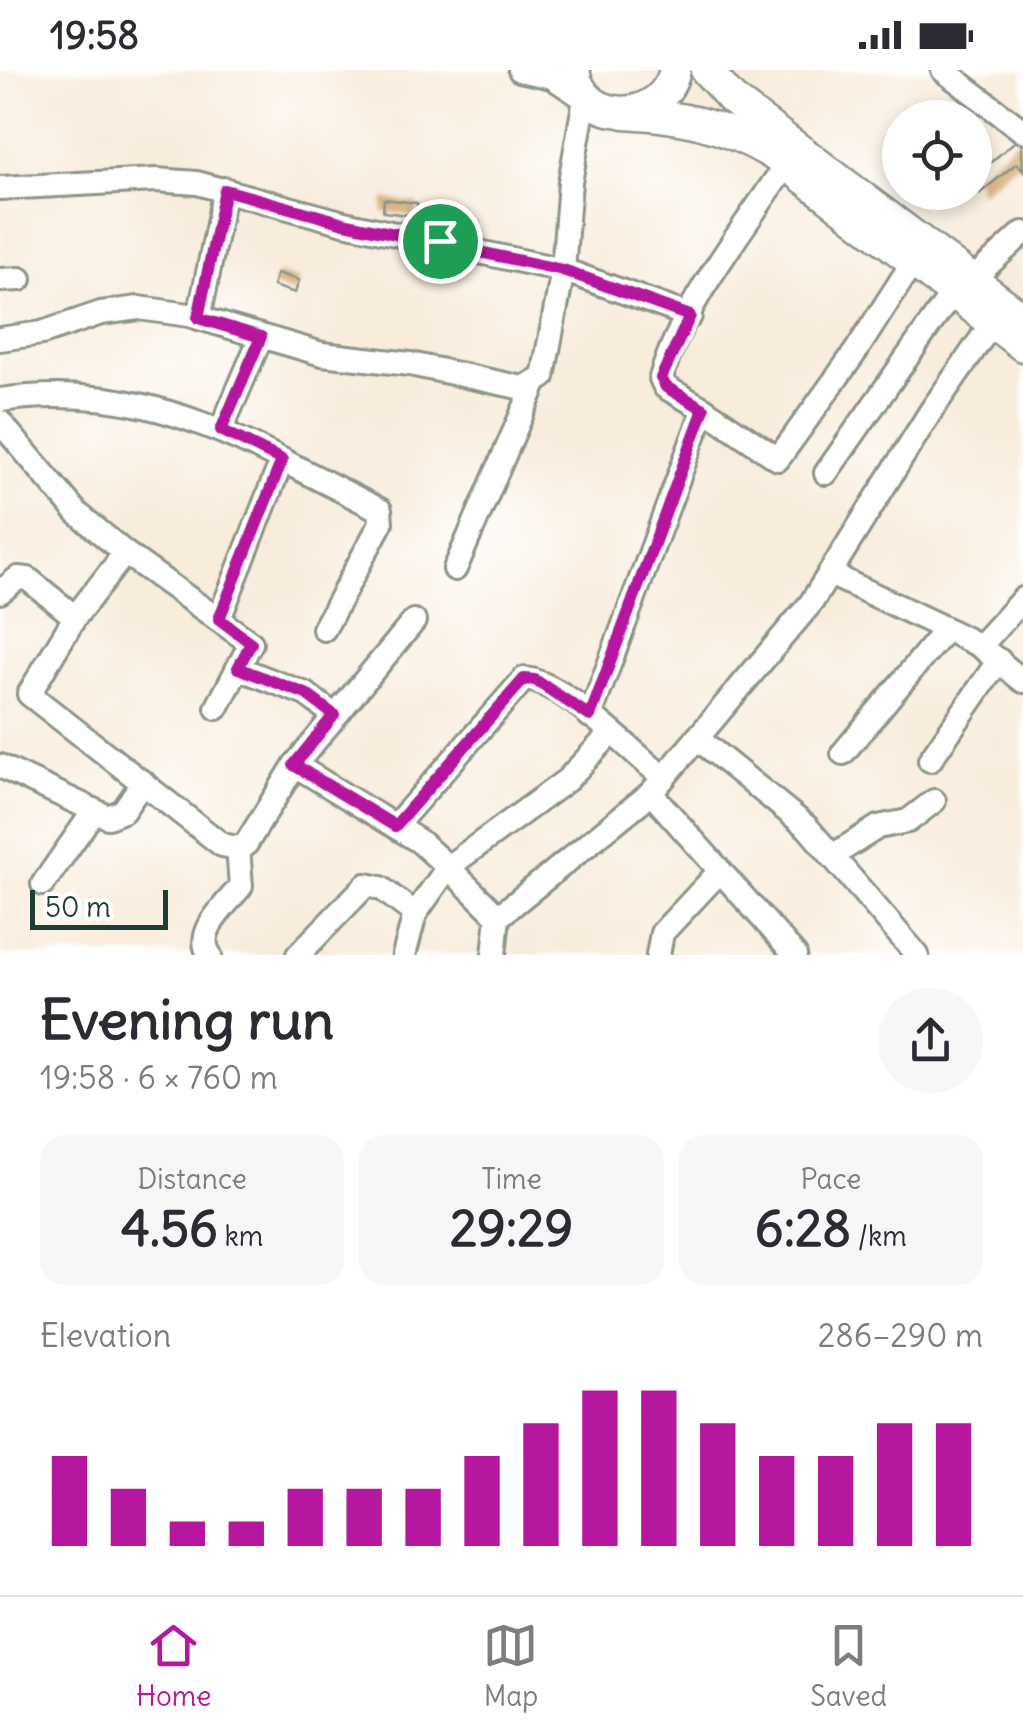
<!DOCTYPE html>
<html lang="en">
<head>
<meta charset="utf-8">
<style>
	:root { --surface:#fff; --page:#f7f7f7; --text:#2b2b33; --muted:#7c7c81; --line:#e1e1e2; --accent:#b5179e }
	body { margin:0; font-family:Delius,sans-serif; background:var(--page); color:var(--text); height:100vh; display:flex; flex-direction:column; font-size:38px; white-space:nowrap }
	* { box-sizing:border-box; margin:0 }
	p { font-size:32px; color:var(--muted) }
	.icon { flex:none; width:55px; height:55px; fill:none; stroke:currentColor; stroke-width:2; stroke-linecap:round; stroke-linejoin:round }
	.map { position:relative; height:885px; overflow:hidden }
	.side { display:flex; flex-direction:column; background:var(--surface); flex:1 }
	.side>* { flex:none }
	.tools { position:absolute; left:882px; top:30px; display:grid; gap:20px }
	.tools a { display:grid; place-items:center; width:110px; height:110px; border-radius:50%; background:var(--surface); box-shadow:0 5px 15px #0003; font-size:50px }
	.scale { position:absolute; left:30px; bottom:25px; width:138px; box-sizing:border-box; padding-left:10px; border:5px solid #1f3d34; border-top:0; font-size:28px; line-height:35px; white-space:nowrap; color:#1f3d34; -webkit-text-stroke:8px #fff; paint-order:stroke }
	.pin { position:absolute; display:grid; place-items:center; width:85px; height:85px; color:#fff; margin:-42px; border:5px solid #fff; border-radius:50%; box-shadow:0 2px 10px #0007 }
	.round { display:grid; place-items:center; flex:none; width:105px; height:105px; border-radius:52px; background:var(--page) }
	.overview { display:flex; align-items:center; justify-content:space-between; height:170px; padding:0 40px }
	h1 { font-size:55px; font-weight:700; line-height:75px }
	.figures { display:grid; grid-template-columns:repeat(3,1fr); gap:15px; height:170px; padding:10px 40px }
	.figures div { display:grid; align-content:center; border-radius:25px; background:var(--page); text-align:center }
	.figures b { font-size:50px; font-weight:700 }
	.figures small { font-size:28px; font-weight:400 }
	.figures p { font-size:28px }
	.chart { height:280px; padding:20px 40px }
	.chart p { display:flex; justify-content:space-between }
	.chart svg { width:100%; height:180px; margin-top:10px; stroke:var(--accent); stroke-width:6 }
	.status { display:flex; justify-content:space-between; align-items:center; height:70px; padding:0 50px; background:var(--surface); direction:ltr }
	.status svg { height:28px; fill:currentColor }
	.tabs { display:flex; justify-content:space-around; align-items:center; height:140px; border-top:2px solid var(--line); background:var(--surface); font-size:28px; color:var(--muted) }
	.tabs a { display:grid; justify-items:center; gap:5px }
	.tabs .selected { color:var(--accent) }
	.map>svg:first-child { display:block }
	.building { fill:#d2ab76 }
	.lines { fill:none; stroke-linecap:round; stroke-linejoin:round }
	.minor-casing { stroke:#8c9488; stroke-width:28 }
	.major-casing { stroke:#8c9488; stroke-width:35 }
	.minor { stroke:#fff; stroke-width:22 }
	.major { stroke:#fff; stroke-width:30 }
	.route-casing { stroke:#fff; stroke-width:20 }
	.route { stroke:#b5179e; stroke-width:12 }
</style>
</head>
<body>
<div class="status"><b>19:58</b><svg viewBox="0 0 49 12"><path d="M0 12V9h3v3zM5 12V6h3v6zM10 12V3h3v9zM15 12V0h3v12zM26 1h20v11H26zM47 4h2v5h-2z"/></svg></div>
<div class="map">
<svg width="1023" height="885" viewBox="0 0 1023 885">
	<rect width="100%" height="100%" fill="#fff"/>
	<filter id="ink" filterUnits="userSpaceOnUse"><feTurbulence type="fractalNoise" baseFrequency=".01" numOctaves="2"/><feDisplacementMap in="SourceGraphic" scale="20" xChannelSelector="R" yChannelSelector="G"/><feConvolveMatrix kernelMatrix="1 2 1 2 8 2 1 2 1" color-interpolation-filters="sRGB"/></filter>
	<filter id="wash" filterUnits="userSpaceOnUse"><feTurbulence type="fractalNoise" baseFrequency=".0048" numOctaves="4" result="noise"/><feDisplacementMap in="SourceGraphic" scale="40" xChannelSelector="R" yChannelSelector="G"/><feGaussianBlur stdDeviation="2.25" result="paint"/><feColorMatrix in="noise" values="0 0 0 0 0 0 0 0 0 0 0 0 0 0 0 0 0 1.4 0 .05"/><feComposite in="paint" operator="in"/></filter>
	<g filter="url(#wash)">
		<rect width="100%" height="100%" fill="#f8ecdb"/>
		<g id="blocks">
			<!-- building -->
			<g class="building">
				<path d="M1021 66 1023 100 1017 93 980 123 975 106Z"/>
				<path d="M384 129 417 133 416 146 383 142Z"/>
				<path d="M277 203 299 210 295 223 273 216Z"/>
			</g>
		</g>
	</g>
	<g filter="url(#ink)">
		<use href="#blocks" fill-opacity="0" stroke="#8c9488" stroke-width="2.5"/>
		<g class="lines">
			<defs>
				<g id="minor">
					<path d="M520 0 552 7 587 30"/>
					<path d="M943 0 1023 61"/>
					<path d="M585 29 570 112 563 200 690 246"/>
					<path d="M0 118 156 110 197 113 344 153 563 200 543 307 523 318 410 294 322 284 189 245 139 238 101 243 42 263 0 269"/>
					<path d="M973 209 1023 163"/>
					<path d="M0 210 20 209"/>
					<path d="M199 248 225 119"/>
					<path d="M0 330C106 315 189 342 282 390L219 549"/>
					<path d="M704 339 778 389 856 281 913 192"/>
					<path d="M0 352 77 443 125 483 251 573 217 638"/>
					<path d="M221 360 261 267"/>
					<path d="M282 390 380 440 381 453 324 559"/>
					<path d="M826 403 953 222"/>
					<path d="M125 483 75 547 29 624 222 775 238 778 246 774 295 695 419 771 448 797 567 710 610 664"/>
					<path d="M455 499 534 316"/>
					<path d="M830 504 946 559 843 683"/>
					<path d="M0 522 18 508 28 509 75 547"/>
					<path d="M946 559 980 576 1023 611"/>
					<path d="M980 576 1023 529"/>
					<path d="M238 598 306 624 334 645"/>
					<path d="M590 646 704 339 665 317 661 308C681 236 745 158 786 94"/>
					<path d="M697 668 807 757 917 885"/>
					<path d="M930 690 999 590"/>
					<path d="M295 695 414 551"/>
					<path d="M0 696 108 747 123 741 143 712"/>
					<path d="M651 723 795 885"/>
					<path d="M395 756 524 609C563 611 632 682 664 708"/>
					<path d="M832 786 878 757 908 751 934 731"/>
					<path d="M43 814 94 741"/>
					<path d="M210 885C193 863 227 834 241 816L238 778"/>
					<path d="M298 885 366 815 381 818 415 844"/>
					<path d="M404 885 415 844 448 797 498 847"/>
					<path d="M494 885 498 847 651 723 811 533 931 341 1000 242"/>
					<path d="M658 885 662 863 720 801"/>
				</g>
				<g id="major">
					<path d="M574 0C583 57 663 54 675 0"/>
					<path d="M706 0 732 29 1023 248"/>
					<path d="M624 43C681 46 725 55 774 85L1023 276"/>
				</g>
			</defs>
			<!-- minor casing -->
			<use href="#minor" class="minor-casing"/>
			<!-- major casing -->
			<use href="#major" class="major-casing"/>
			<!-- minor -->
			<use href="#minor" class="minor"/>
			<!-- major -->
			<use href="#major" class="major"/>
		</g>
	</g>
	<g class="lines" filter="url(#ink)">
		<defs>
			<path id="route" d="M225 120 344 153 563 200 690 246 661 308 666 317 704 339 590 646 535 610 524 609 395 756 294 695 334 645 306 624 238 598 251 573 219 549 282 390 221 360 261 267 198 248Z"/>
		</defs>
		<!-- route casing -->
		<use href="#route" class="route-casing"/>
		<!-- route -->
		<use href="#route" class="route"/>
	</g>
</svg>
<div class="tools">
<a><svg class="icon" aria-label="locate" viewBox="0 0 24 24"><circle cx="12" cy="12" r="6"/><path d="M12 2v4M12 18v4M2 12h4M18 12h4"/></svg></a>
</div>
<div class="scale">50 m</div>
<div class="pin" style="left:440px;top:171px;background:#1e9e55"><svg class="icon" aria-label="arrive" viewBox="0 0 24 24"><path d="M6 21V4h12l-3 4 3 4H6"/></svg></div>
</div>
<section class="side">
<div class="overview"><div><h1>Evening run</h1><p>19:58 · 6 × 760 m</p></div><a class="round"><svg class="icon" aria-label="share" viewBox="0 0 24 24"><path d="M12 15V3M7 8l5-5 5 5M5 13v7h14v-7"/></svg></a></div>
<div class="figures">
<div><p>Distance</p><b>4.56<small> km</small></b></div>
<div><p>Time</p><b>29:29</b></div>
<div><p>Pace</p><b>6:28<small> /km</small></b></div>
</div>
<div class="chart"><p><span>Elevation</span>286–290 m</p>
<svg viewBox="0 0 160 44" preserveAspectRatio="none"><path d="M5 44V22M15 44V30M25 44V38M35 44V38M45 44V30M55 44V30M65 44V30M75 44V22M85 44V14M95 44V6M105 44V6M115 44V14M125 44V22M135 44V22M145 44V14M155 44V14"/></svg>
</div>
</section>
<nav class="tabs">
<a class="selected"><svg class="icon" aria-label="home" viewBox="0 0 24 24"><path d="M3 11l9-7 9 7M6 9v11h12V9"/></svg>Home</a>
<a><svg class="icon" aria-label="map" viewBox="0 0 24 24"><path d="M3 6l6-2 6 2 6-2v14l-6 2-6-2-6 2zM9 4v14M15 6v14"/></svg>Map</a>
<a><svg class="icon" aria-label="saved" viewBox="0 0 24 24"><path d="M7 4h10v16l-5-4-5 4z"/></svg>Saved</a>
</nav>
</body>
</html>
